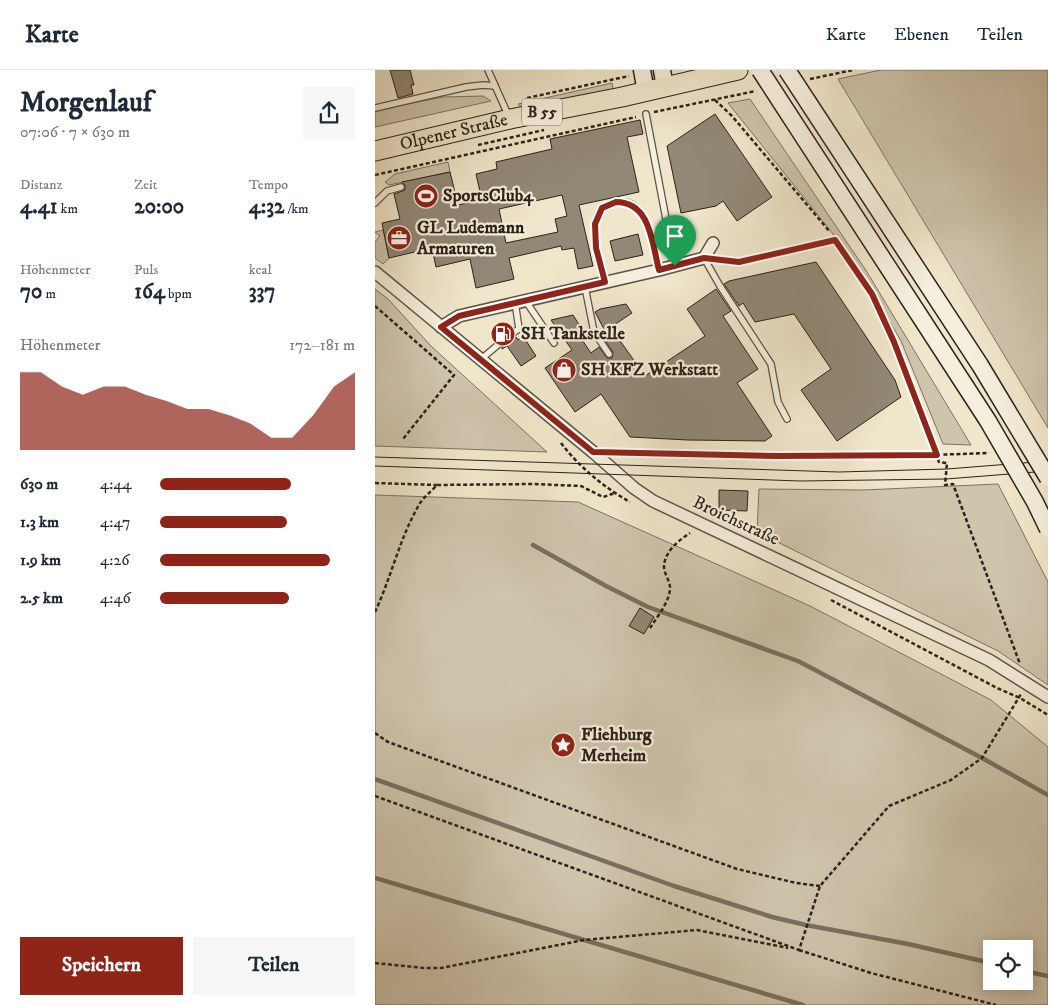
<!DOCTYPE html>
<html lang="de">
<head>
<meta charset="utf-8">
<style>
	:root { --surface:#fff; --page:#f6f6f7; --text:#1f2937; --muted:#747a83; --line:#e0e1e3; --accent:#8f2418 }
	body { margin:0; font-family:"IM FELL DW Pica",serif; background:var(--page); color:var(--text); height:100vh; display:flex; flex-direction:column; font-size:19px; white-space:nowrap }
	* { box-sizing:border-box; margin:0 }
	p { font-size:16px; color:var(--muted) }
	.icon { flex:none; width:28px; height:28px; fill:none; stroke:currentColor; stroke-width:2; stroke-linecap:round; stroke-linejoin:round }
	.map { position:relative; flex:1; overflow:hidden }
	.details { display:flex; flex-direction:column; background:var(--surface); width:375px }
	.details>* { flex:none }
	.tools { position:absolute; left:608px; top:870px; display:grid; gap:10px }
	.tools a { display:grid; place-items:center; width:50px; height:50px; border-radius:0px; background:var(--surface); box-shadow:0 2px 12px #0003; font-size:25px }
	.pin { position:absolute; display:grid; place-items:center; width:42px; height:42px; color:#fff; margin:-51px -21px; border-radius:50% 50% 50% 0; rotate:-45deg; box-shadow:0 0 5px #0007 }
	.pin .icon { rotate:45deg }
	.round { display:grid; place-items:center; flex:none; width:52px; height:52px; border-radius:0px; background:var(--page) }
	.overview { display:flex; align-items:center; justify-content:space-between; height:85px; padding:0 20px }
	h1 { font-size:28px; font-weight:800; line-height:38px }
	.metrics { display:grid; grid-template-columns:repeat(3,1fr); gap:8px; height:85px; padding:5px 20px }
	.metrics div { display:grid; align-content:center }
	.metrics b { font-size:21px; font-weight:800 }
	.metrics small { font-size:14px; font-weight:400 }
	.metrics p { font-size:14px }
	.chart { height:140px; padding:10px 20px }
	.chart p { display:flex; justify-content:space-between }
	.chart svg { width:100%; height:90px; margin-top:5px; fill:var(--accent); opacity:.7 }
	.primary-button { display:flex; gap:10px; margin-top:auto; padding:10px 20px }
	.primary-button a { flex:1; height:58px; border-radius:0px; background:var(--accent); color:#fff; font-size:20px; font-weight:800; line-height:58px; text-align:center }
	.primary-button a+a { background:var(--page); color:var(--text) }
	ul { padding:0 20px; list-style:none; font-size:16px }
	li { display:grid; grid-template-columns:80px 60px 1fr; align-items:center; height:38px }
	li i { height:12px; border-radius:6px; background:var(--accent) }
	header { display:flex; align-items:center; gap:30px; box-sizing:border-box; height:70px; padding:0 25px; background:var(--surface); border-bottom:1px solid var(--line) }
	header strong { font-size:24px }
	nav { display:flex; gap:28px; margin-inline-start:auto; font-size:18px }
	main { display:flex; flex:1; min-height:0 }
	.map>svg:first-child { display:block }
	.green { fill:#cec5ad; stroke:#7c7463; fill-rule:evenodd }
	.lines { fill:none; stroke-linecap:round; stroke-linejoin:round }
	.stream { stroke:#78705f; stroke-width:4.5 }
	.building { fill:#918876; stroke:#2b2319; fill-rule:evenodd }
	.lane-casing { stroke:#5c5446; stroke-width:8 }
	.street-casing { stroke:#5c5446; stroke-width:14 }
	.secondary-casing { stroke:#2b2319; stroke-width:19 }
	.primary-casing { stroke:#2b2319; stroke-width:21 }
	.path { stroke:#2b2319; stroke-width:2.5; stroke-dasharray:4 2.5; stroke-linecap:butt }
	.lane { stroke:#f5efdd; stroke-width:5.5 }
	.street { stroke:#f5efdd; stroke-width:11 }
	.secondary { stroke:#f5efdd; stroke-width:16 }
	.primary { stroke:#efe6cb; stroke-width:19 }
	.tram { stroke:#2b2319; stroke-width:1 }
	.secondary-bridge-casing { stroke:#2b2319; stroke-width:19; stroke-linecap:butt }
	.secondary-bridge { stroke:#f5efdd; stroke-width:16 }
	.route-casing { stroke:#fff; stroke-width:10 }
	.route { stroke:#8f2418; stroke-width:6 }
	.labels { text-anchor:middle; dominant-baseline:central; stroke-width:4.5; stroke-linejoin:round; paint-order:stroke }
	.shield { fill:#f5efdd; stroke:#686054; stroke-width:1 }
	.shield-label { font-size:16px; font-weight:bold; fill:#2b2319 }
	.street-label { font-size:18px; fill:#2b2319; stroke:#f5efdd }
	.poi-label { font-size:18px; font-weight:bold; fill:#2b2319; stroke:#f5efdd; text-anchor:start }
</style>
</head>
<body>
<header>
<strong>Karte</strong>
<nav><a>Karte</a><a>Ebenen</a><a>Teilen</a></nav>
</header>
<main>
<section class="details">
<div class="overview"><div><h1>Morgenlauf</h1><p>07:06 · 7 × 630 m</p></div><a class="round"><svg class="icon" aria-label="share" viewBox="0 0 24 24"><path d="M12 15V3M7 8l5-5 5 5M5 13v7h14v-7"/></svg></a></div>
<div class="metrics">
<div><p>Distanz</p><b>4.41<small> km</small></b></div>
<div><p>Zeit</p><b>20:00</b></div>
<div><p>Tempo</p><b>4:32<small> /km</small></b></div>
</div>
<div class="metrics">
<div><p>Höhenmeter</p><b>70<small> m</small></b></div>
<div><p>Puls</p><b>164<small> bpm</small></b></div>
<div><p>kcal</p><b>337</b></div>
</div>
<div class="chart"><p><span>Höhenmeter</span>172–181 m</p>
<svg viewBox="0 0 160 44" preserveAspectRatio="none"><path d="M0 44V6L10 6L20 13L30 17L40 13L50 13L60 17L70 20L80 24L90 24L100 27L110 31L120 38L130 38L140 27L150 13L160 6V44z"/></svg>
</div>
<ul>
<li><b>630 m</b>4:44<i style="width:67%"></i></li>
<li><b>1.3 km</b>4:47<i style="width:65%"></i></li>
<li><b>1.9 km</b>4:26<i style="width:87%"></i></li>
<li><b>2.5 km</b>4:46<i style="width:66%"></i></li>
</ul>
<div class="primary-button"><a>Speichern</a><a>Teilen</a></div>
</section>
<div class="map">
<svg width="673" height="935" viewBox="0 0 673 935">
	<rect width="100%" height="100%" fill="#efe6cb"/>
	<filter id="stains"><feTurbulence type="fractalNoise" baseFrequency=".004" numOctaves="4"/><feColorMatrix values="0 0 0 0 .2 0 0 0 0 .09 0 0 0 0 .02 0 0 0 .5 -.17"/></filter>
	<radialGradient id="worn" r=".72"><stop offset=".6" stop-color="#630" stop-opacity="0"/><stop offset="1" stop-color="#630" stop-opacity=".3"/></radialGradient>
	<!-- green -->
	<g class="green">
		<path d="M506 0H673V358L463 9Z"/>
		<path d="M237 13 238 19 147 39 143 34Z"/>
		<path d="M108 26 116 31 0 57V40L68 27Z"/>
		<path d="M375 29 492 202 596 375 568 374 526 271 478 189 353 33Z"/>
		<path d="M73 92 75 102 14 115 10 112 20 104Z"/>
		<path d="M8 160 14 188 8 194 0 188V172L5 166 0 162Z"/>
		<path d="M0 219 13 229 56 276 172 382 0 376Z"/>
		<path d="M623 414 673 512V615L623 581 382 462 384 419 488 420Z"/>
		<path d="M0 425 203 432 435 536 616 630 673 677V935H0ZM616 879H649V911H616Z"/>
	</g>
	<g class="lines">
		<!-- stream -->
		<g class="stream">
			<path d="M158 475 231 516 273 537 423 591 607 688 673 725"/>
			<path d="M0 709 299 816 397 847 431 855 533 874 616 893"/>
			<path d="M0 808 428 935"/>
			<path d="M649 901 673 906"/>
		</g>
	</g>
	<!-- building -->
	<g class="building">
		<path d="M15 0H35L39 15H36L38 24 23 28Z"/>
		<path d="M340 44 397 127 362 151 348 131 341 136 306 143 292 76Z"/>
		<path d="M265 50 268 64 252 67 264 122 204 135 218 196 203 199 199 178 187 180 186 176 134 188 139 209 101 218 95 189 61 197 57 178 14 188 7 153 25 149 19 124 30 120V115L27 112 75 102 83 135 107 130 101 104 122 99 121 92 177 79 175 69ZM187 125 192 146 180 149 183 162 131 173 124 139Z"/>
		<path d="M263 164 268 185 240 191 235 171Z"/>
		<path d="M441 192 520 310 526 327 462 371 426 320 456 299 419 244 380 252 368 233 364 236 349 214 354 211Z"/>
		<path d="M341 219 356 241 348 246 383 299 362 313 397 366 390 371 313 370 255 367 226 324 200 342 170 298 197 280 176 250 198 245 208 261 203 264 216 283 224 277 232 288H237L238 282 231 272 241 265 270 306 330 266 312 239Z"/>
		<path d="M251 234 257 243 230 261 220 242 225 239Z"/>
		<path d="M134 256 136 259 133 263 134 266 138 268 141 267 143 270 148 266 161 286 146 296 132 276 127 279 128 271 125 269 122 270 119 266Z"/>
		<path d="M344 420 373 421 372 441 344 440Z"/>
		<path d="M265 538 279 547 269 564 254 556Z"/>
	</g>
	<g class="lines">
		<defs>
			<g id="lane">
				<path d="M113 0 134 47"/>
				<path d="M0 38 91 17 108 15 120 16"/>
				<path d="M271 44 300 196"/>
				<path d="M0 133 12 121 26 117"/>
				<path d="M329 188 345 216 396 294 403 332 412 349"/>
				<path d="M329 188 364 192 460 170"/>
				<path d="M229 212 221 178 220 154 227 138C235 135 242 131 250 132 275 136 279 181 284 200"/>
				<path d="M210 217 219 262 234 284"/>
				<path d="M150 230 179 273"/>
				<path d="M138 263 144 259 140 232"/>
				<path d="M105 290 124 274"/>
			</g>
			<g id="street">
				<path d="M0 202 218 382 259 418 278 431 614 590 673 627"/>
				<path d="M66 257 84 246 284 200 329 188 338 173"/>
			</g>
			<g id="secondary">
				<path d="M267 0 271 22"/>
				<path d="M287 0 290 17"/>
			</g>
			<g id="primary">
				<path id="s1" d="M0 81 135 49 247 27 363 0"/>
			</g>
		</defs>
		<!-- lane casing -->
		<use href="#lane" class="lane-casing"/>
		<!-- street casing -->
		<use href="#street" class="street-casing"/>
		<!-- secondary casing -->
		<use href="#secondary" class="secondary-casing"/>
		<!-- primary casing -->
		<use href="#primary" class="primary-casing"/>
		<!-- path -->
		<g class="path">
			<path d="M435 9 478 0"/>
			<path d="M152 28 254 6"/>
			<path d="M340 30 357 46 455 162"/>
			<path d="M279 42 381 21"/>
			<path d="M103 75 169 60"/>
			<path d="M0 105 261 47"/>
			<path d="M466 177 497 224 519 272 564 392 572 393 570 415 578 414 645 594"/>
			<path d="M0 236 79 305 28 369"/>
			<path d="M186 373C204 397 230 418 255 432"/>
			<path d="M237 382C363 386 488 388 614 383"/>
			<path d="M0 413 62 415"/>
			<path d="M456 530 622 618 645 628 673 645"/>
			<path d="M0 542C16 508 25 467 44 435 48 427 57 421 62 415L158 414 206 416 228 427 240 423"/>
			<path d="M275 558C282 547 293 534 295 520 296 512 289 504 289 497 289 482 304 470 315 463"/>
			<path d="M0 663 13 672 362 799 421 813 445 816"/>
			<path d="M0 726 424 880 445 816 514 736 576 710 607 688 646 624"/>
			<path d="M424 880 496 903 621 935"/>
			<path d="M0 893 49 898H66L209 870 322 860 413 878"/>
		</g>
		<!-- lane -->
		<use href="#lane" class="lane"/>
		<!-- street -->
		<use href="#street" class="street"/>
		<!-- secondary -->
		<use href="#secondary" class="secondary"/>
		<!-- primary -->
		<use href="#primary" class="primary"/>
		<!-- tram -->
		<g class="tram">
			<path d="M0 387 464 402 572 399 673 391"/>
			<path d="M0 396 425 411 571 409 673 401"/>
		</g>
		<defs>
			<g id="secondary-bridge">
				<path d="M385 0 613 351 660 432 673 459"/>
				<path d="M412 0 605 295 673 408"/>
			</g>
		</defs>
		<!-- secondary-bridge casing -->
		<use href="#secondary-bridge" class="secondary-bridge-casing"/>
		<!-- secondary-bridge -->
		<use href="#secondary-bridge" class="secondary-bridge"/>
	</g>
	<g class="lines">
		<defs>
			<path id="route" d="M241 132C276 132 277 174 284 200L329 188 364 192 460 170 497 224 519 272 562 385 402 386 218 382 66 257 84 246 230 212 221 178 220 154 227 138Z"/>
		</defs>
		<!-- route casing -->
		<use href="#route" class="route-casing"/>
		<!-- route -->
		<use href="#route" class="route"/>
	</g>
	<!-- icons -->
	<defs>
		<symbol id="stadium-disc" viewBox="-11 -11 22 22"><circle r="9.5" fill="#8f2418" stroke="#f5efdd"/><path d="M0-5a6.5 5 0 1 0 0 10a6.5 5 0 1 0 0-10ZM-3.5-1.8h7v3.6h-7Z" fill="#fff"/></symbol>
		<symbol id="office-disc" viewBox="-11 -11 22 22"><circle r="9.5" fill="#8f2418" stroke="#f5efdd"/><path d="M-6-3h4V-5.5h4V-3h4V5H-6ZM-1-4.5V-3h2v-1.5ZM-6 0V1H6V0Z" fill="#fff"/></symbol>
		<symbol id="fuel-disc" viewBox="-11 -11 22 22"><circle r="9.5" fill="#8f2418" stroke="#f5efdd"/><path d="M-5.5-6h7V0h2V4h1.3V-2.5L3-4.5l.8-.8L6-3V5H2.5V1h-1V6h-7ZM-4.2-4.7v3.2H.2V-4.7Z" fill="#fff"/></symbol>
		<symbol id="shop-disc" viewBox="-11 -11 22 22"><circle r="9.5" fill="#8f2418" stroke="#f5efdd"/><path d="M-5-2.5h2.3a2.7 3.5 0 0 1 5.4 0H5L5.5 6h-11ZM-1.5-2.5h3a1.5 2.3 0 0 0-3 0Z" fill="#fff"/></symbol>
		<symbol id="sight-disc" viewBox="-11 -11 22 22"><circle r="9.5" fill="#8f2418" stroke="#f5efdd"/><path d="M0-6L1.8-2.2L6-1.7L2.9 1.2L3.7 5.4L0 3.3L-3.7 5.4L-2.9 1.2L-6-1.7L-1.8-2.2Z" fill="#fff"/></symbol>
	</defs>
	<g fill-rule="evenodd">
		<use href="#stadium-disc" x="37" y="112" width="28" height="28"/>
		<use href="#office-disc" x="10" y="154" width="28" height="28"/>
		<use href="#fuel-disc" x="114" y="250" width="28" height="28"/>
		<use href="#shop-disc" x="175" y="286" width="28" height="28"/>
		<use href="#sight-disc" x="174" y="661" width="28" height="28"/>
	</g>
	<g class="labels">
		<!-- shield labels -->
		<rect class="shield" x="147" y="28.5" width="40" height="27" rx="4"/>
		<g class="shield-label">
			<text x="167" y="42">B 55</text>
		</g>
		<!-- street labels -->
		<g class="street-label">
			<text stroke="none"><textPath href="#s1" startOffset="81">Olpener Straße</textPath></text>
			<text transform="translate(361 451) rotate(25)">Broichstraße</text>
		</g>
		<!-- poi labels -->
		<g class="poi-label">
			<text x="68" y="126">SportsClub4</text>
			<text x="42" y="158">GL Ludemann<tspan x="42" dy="21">Armaturen</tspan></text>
			<text x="146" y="264">SH Tankstelle</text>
			<text x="206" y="300">SH KFZ Werkstatt</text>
			<text x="206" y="665">Fliehburg<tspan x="206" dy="21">Merheim</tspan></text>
		</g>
	</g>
	<rect width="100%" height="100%" filter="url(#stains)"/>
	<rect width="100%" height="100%" fill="url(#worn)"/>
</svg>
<div class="tools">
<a><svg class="icon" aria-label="locate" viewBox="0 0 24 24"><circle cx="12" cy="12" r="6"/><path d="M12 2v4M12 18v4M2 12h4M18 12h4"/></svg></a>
</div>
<div class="pin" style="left:300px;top:196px;background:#1e9e55"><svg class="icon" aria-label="arrive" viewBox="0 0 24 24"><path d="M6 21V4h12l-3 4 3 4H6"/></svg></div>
</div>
</main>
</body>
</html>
